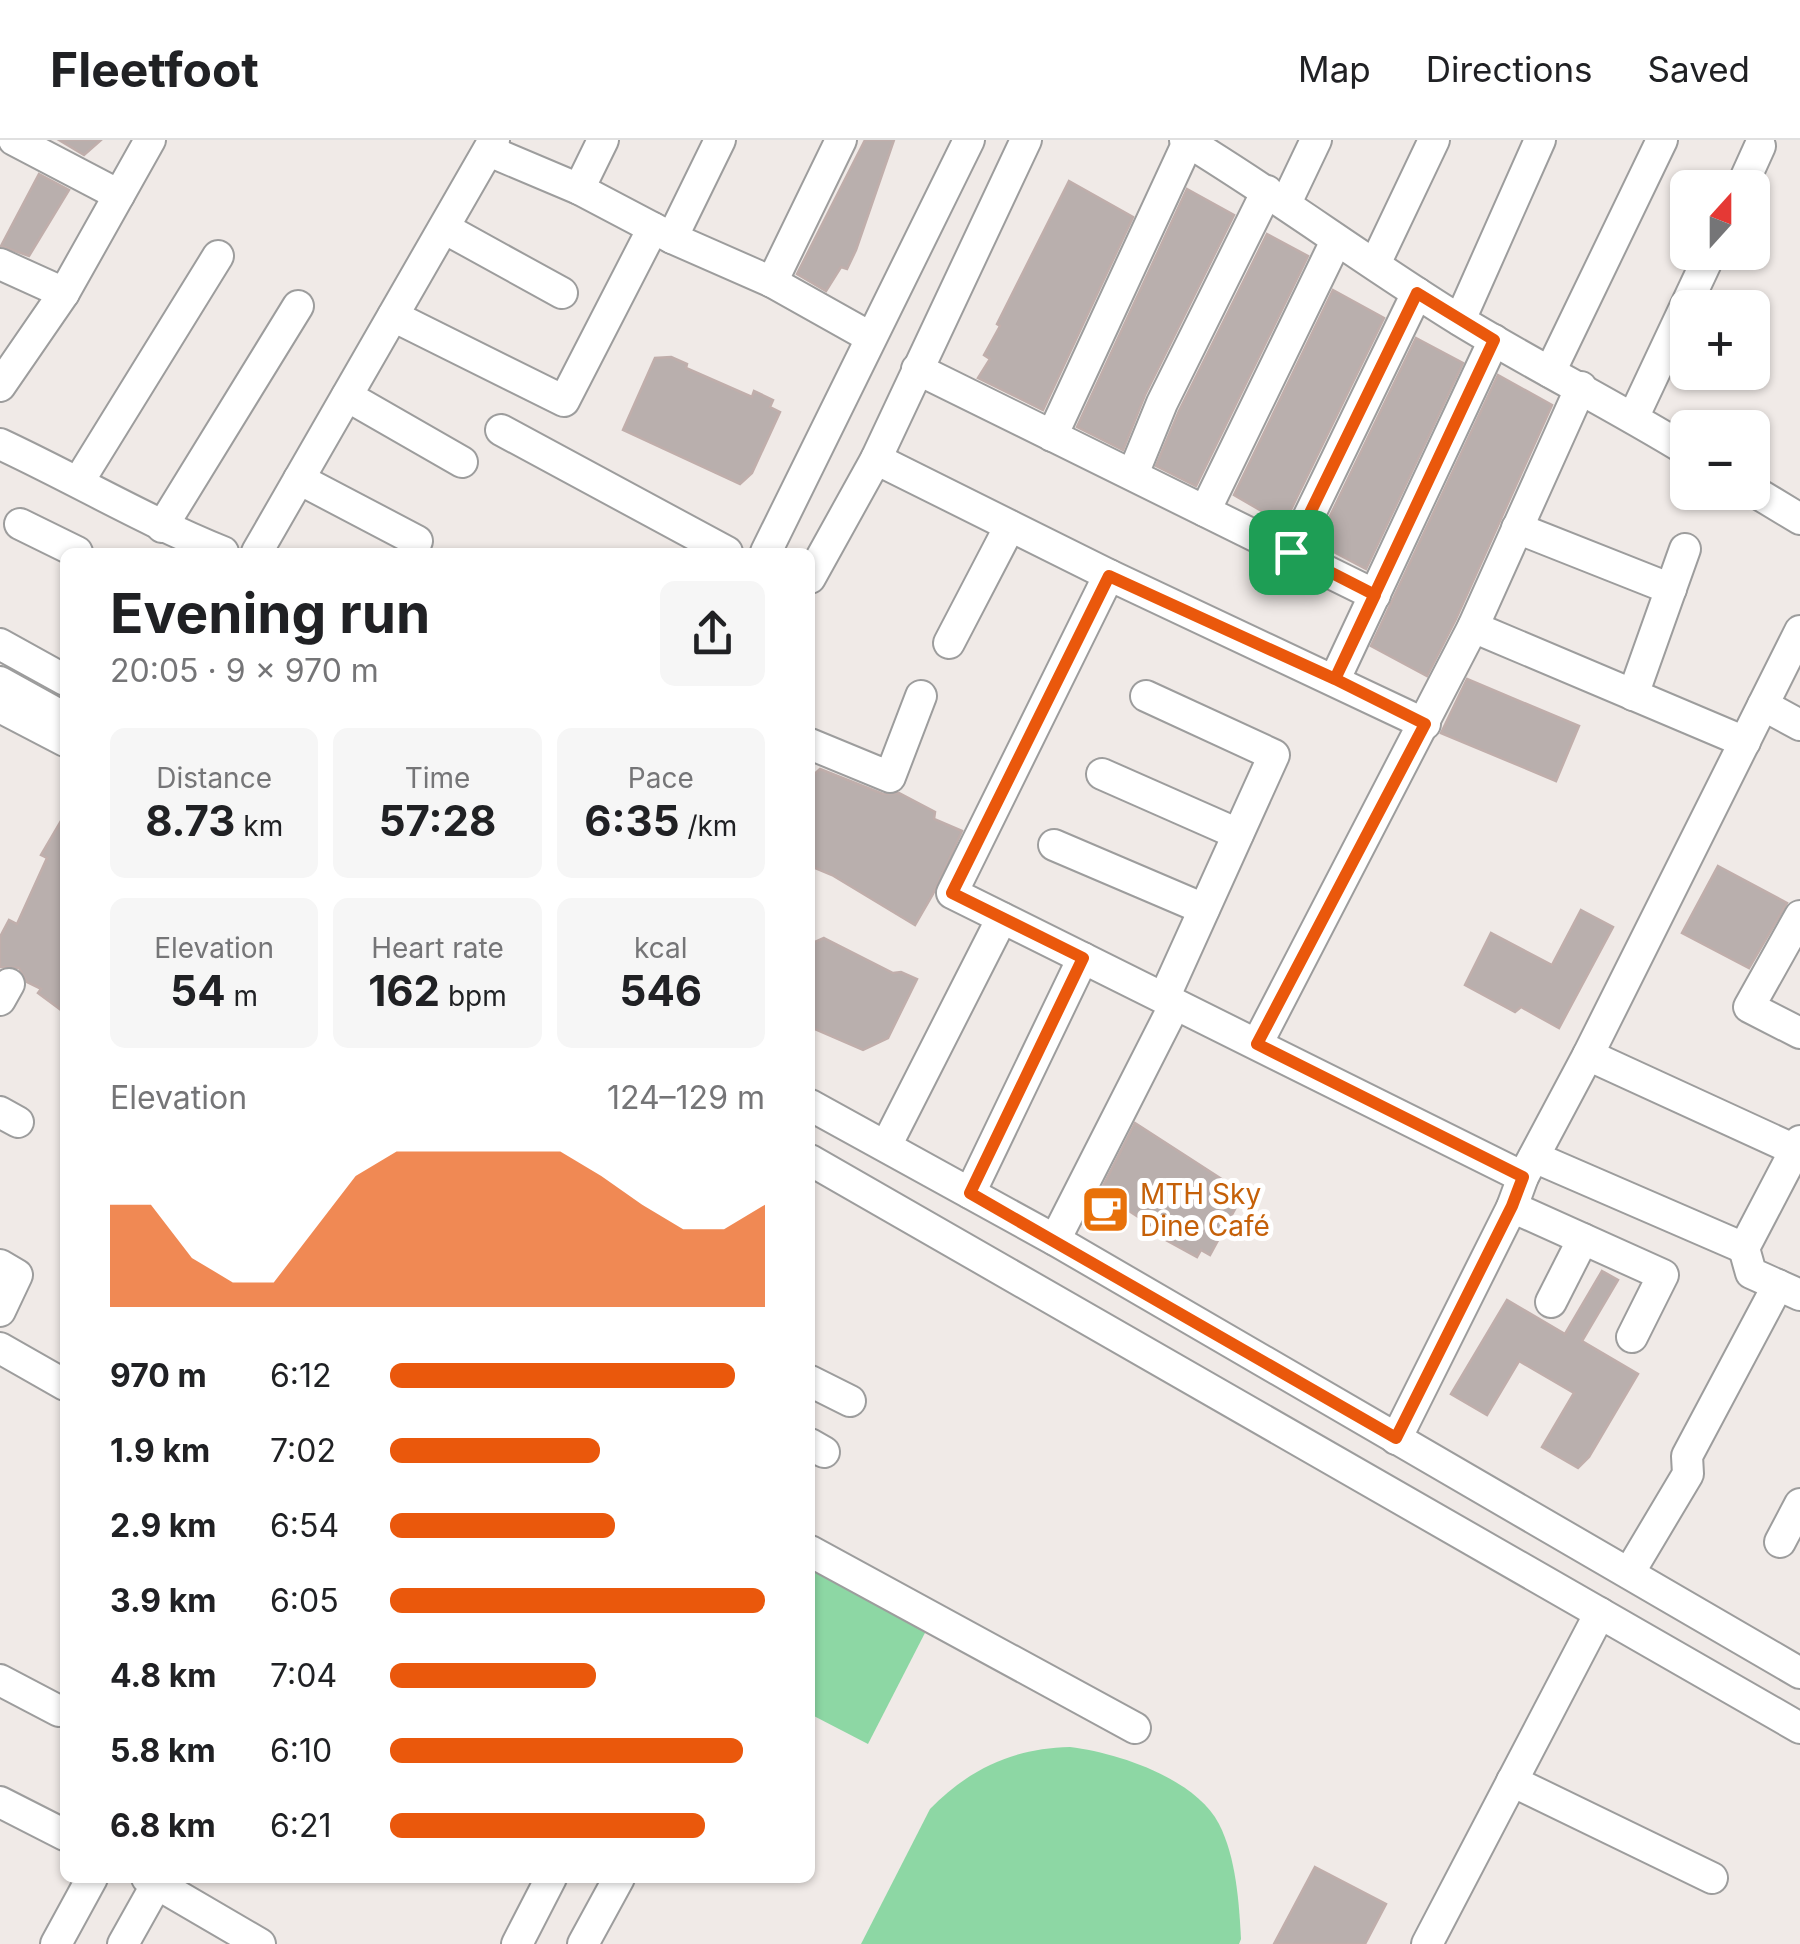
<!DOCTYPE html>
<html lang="en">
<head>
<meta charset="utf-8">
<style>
	:root { --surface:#fff; --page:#f6f6f6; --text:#202124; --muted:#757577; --line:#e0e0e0; --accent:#ea580c }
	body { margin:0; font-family:Inter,sans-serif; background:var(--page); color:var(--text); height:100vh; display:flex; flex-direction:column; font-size:38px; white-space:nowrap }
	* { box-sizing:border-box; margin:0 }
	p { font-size:32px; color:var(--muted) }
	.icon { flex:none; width:55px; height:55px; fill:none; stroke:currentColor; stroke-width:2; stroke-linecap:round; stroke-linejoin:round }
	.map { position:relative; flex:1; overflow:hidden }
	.details { position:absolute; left:60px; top:408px; width:755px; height:1335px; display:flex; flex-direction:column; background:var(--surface); border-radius:15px; box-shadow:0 2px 8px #0004 }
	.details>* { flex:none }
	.needle { width:65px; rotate:21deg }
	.controls { position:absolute; left:1670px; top:30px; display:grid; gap:20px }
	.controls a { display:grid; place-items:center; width:100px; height:100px; border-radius:15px; background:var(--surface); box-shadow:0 2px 8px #0004; font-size:50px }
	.pin { position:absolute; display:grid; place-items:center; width:85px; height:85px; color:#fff; margin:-42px; border-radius:20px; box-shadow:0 5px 15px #0006 }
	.round { display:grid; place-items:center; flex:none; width:105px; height:105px; border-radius:15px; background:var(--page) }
	.summary { display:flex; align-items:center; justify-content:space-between; height:170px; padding:0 50px }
	h1 { font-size:55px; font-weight:700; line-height:75px }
	.figures { display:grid; grid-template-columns:repeat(3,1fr); gap:15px; height:170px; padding:10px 50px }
	.figures div { display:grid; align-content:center; border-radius:15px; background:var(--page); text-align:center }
	.figures b { font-size:42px; font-weight:700 }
	.figures small { font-size:28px; font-weight:400 }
	.figures p { font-size:28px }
	.chart { height:280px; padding:20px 50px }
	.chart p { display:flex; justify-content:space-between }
	.chart svg { width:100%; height:180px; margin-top:10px; fill:var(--accent); opacity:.7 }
	ul { padding:0 50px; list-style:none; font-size:32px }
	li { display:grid; grid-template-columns:160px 120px 1fr; align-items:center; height:75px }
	li i { height:25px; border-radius:12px; background:var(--accent) }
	header { display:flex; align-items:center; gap:60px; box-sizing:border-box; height:140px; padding:0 50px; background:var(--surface); border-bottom:2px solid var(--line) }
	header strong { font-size:48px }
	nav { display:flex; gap:55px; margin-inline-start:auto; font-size:35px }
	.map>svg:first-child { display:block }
	.pitch { fill:#8dd7a4 }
	.building { fill:#b9afad; stroke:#c0aeab; stroke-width:2.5 }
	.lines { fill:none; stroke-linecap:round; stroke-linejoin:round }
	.minor-casing { stroke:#9d9d9d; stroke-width:34 }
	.minor { stroke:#fff; stroke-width:30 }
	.route-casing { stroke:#fff; stroke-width:20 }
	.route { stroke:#ea580c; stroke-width:12 }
	.labels { text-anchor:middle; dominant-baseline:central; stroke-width:10; stroke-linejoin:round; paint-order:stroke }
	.food-label { font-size:28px; fill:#c56008; stroke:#fff; text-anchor:start }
</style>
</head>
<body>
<header>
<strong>Fleetfoot</strong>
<nav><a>Map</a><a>Directions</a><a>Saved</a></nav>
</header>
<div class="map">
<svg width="1800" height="1804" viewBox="0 0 1800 1804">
	<rect width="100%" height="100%" fill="#f0eae7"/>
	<!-- pitch -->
	<g class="pitch">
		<path d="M810 1427 928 1487 868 1604 810 1574Z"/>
		<path d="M1070 1607C1118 1613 1195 1638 1219 1684 1236 1717 1239 1762 1241 1799L1239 1804H861L930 1669C969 1629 1014 1608 1070 1607Z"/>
	</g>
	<!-- building -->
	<g class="building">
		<path d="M59 0H101L84 15Z"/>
		<path d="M865 0H894L856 110 847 129 841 127 826 151 797 134Z"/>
		<path d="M39 34 69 50 29 116 1 106Z"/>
		<path d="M1069 41 1133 77 1043 270 978 238 990 219 984 215 1000 186 997 184Z"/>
		<path d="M1187 49 1234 75 1145 255 1123 310 1077 287Z"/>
		<path d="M1267 94 1308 116 1196 346 1156 326 1179 271Z"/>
		<path d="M1333 150 1384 178 1284 384 1234 355Z"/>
		<path d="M1416 198 1463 223 1366 429 1317 403Z"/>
		<path d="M671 217 687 224 686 228 752 257 754 251 773 260 770 267 780 272 752 333 740 344 623 290 655 218Z"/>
		<path d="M1498 235 1552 265 1456 479 1427 536 1371 506Z"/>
		<path d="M1467 539 1579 586 1556 641 1441 593Z"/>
		<path d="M820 629 883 654 899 653 935 672 934 679 962 691 933 754 915 785 832 735 810 726V638Z"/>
		<path d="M65 674V873L38 853 41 849 27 842 19 828 0 827V797L9 780 17 784 47 718 41 715Z"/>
		<path d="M1718 726 1787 763 1749 828 1682 793Z"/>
		<path d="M1581 770 1613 787 1559 888 1521 867 1515 872 1465 845 1491 793 1552 825Z"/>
		<path d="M824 798 893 833 901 832 917 839 888 898 863 910 810 887V804Z"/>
		<path d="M1135 983 1237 1049 1234 1056 1240 1060 1210 1115 1201 1110 1197 1117 1164 1099 1166 1095 1129 1071 1098 1056Z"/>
		<path d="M1602 1131 1618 1140 1582 1201 1638 1234 1589 1317 1578 1328 1542 1307 1574 1253 1519 1221 1487 1275 1451 1254 1507 1160 1565 1194Z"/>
		<path d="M1315 1727 1386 1764 1365 1804H1274Z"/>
	</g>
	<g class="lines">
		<defs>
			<g id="minor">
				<path d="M14 0 119 55"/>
				<path d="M1185 0C1279 57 1367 123 1461 181 1535 226 1613 265 1688 311"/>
				<path d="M489 11 579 49 672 98 772 142 870 197"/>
				<path d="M1741 48 1760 6"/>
				<path d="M579 49 603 0"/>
				<path d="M1286 63 1316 0"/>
				<path d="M444 88 562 153"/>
				<path d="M672 98 720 0"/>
				<path d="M0 124 64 153"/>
				<path d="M1375 124 1434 0"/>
				<path d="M772 142 841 0"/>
				<path d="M393 176 564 261 653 88"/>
				<path d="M1460 180 1540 0"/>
				<path d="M917 229 1375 455"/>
				<path d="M1550 232 1662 0"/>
				<path d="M0 246 64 153 150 0"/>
				<path d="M347 256 462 322"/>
				<path d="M1633 278 1711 112"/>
				<path d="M501 290 727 412"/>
				<path d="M1052 296 1189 0"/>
				<path d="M0 304C75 339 146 381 223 412"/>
				<path d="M876 319 1109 435 1425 584"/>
				<path d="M1133 334 1162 263 1267 51"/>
				<path d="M299 339 417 401"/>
				<path d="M79 341 218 116"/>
				<path d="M1752 350 1800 379"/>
				<path d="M1205 371 1336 101"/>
				<path d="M20 384 77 412"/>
				<path d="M162 387 298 166"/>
				<path d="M1517 388 1671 449"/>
				<path d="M257 412 494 0"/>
				<path d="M766 412 969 0"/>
				<path d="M1291 413 1417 153"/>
				<path d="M1109 435 952 753 1523 1037"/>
				<path d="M810 438 876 319 1026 0"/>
				<path d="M1473 487 1745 602"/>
				<path d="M949 503 1010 386"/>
				<path d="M0 504 65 540"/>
				<path d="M1335 539 1494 200"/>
				<path d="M0 542 65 578"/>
				<path d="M1633 555 1685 409"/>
				<path d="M1146 556 1274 615 1164 858"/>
				<path d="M1763 565 1800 585"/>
				<path d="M0 567 65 601"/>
				<path d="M810 604 890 637 921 556"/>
				<path d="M1102 634 1238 694"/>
				<path d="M1054 705 1204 769"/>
				<path d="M1800 776 1749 867 1800 893"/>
				<path d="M0 860 9 844"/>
				<path d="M1257 904 1473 487 1581 247"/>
				<path d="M1588 915 1795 1010"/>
				<path d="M810 965 1055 1100 1800 1533"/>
				<path d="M0 972 18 982"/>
				<path d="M1800 1001 1744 1108 1751 1133 1800 1155"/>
				<path d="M886 1006 1002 778"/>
				<path d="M1534 1017 1744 1108"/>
				<path d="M810 1020 1800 1588"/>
				<path d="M970 1053 1083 818"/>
				<path d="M1512 1067 1663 1135 1632 1197"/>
				<path d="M1055 1100 1175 864"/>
				<path d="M0 1125 17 1135 0 1171"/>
				<path d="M1551 1162 1583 1099"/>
				<path d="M0 1208 65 1245"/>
				<path d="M810 1241 850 1261"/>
				<path d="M1396 1299 1512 1067 1523 1037 1588 915 1800 491"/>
				<path d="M810 1304 824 1312"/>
				<path d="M1780 1402 1800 1364"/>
				<path d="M810 1411 1135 1588"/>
				<path d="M1629 1433 1688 1334 1687 1316 1778 1145"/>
				<path d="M0 1540 59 1571"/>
				<path d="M1512 1641 1712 1738"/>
				<path d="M0 1662 65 1695"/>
				<path d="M147 1738 260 1804"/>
				<path d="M56 1804 92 1738"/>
				<path d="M123 1804 160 1738"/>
				<path d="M517 1804 551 1738"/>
				<path d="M583 1804 619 1738"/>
				<path d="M1427 1804 1600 1473"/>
			</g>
		</defs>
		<!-- minor casing -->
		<use href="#minor" class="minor-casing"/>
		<!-- minor -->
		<use href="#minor" class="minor"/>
	</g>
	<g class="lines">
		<defs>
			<path id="route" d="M1291 412 1375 455 1335 539 1109 436 952 753 1083 818 970 1053 1396 1298 1512 1066 1523 1037 1257 904 1425 584 1335 539 1494 200 1417 153 1291 412"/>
		</defs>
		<!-- route casing -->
		<use href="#route" class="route-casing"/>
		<!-- route -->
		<use href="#route" class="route"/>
	</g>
	<!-- icons -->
	<defs>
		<symbol id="cafe-square" viewBox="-11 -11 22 22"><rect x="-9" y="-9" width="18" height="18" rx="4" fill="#e8710a" stroke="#fff"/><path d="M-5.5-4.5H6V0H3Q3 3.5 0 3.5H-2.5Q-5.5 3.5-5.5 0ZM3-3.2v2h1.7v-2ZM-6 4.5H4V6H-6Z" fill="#fff"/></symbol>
	</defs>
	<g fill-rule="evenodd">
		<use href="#cafe-square" x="1078" y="1042" width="55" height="55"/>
	</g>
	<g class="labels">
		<!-- food labels -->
		<g class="food-label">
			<text x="1140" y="1054">MTH Sky<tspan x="1140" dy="32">Dine Café</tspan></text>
		</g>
	</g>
</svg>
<div class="controls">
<a><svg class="needle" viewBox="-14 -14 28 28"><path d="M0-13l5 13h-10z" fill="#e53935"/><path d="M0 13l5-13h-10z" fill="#757577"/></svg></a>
<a>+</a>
<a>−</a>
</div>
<div class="pin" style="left:1291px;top:412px;background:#1e9e55"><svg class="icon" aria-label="arrive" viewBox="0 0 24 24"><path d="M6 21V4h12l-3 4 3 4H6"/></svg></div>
<section class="details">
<div class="summary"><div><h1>Evening run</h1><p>20:05 · 9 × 970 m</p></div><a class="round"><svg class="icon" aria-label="share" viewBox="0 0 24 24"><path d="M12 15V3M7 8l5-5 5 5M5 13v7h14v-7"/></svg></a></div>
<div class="figures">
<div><p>Distance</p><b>8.73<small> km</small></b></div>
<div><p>Time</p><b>57:28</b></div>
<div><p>Pace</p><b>6:35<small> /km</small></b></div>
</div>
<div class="figures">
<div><p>Elevation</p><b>54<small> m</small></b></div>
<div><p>Heart rate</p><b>162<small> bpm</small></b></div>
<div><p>kcal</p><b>546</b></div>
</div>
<div class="chart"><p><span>Elevation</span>124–129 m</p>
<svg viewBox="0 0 160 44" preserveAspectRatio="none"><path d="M0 44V19L10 19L20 32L30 38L40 38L50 25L60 12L70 6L80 6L90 6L100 6L110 6L120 12L130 19L140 25L150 25L160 19V44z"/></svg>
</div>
<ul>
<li><b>970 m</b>6:12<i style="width:92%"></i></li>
<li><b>1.9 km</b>7:02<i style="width:56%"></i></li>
<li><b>2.9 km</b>6:54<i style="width:60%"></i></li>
<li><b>3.9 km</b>6:05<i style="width:100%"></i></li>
<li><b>4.8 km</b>7:04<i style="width:55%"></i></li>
<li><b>5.8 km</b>6:10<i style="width:94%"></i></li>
<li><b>6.8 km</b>6:21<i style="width:84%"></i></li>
</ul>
</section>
</div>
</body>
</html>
